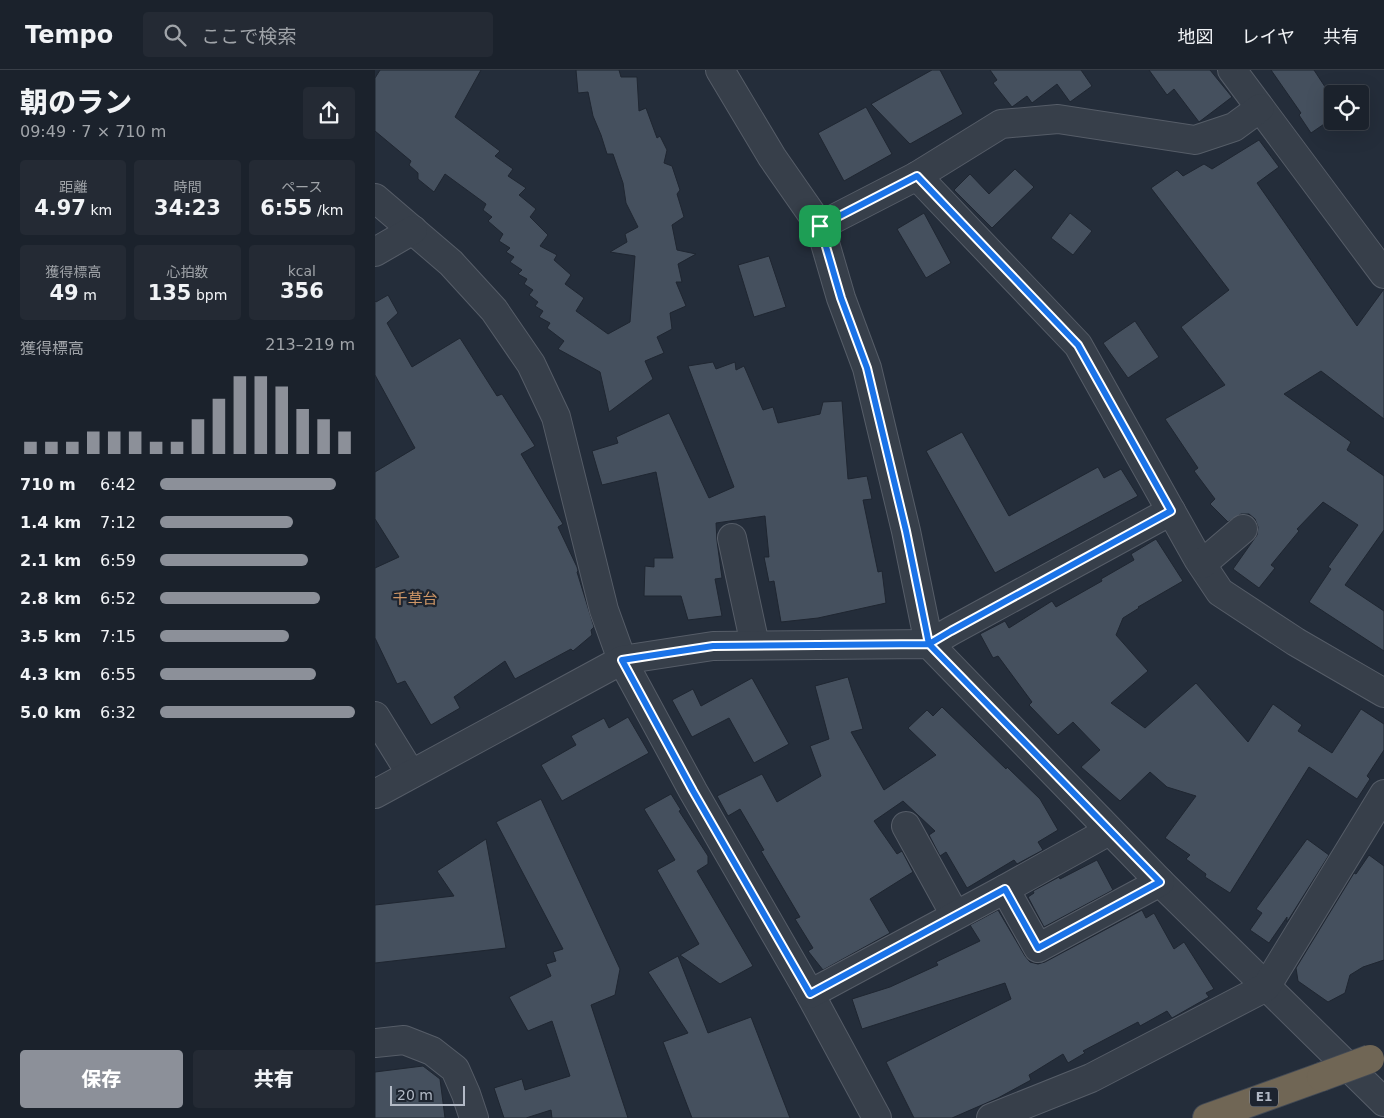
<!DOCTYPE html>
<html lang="ja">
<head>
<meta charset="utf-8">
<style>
	:root { --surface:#1b222c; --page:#242a34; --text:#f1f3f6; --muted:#a0a4a9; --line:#393f48; --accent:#8c9099 }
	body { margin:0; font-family:"DejaVu Sans","Noto Sans JP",sans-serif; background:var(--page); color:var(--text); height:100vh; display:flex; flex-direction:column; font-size:19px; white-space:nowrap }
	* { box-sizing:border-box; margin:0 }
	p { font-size:16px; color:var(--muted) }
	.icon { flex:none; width:28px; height:28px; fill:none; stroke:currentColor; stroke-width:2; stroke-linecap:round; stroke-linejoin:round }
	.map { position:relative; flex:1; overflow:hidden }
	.side { display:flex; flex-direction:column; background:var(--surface); width:375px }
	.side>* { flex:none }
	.controls { position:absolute; left:949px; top:15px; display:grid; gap:10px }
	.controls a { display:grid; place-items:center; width:45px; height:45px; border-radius:5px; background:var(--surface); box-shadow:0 5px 20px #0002,0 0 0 1px var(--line); font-size:25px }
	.scale { position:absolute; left:15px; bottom:12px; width:75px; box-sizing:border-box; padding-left:5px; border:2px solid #b3bac6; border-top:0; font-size:14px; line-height:18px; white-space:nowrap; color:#b3bac6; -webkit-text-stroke:4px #1d242f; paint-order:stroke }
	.pin { position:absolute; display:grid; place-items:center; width:42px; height:42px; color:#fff; margin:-21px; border-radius:10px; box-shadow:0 2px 8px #0006 }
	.round { display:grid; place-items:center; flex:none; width:52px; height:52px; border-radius:5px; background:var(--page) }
	.overview { display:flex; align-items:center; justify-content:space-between; height:85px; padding:0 20px }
	h1 { font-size:28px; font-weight:800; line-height:38px }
	.stats { display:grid; grid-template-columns:repeat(3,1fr); gap:8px; height:85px; padding:5px 20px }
	.stats div { display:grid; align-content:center; border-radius:5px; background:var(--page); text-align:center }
	.stats b { font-size:21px; font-weight:800 }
	.stats small { font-size:14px; font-weight:400 }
	.stats p { font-size:14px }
	.chart { height:140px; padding:10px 20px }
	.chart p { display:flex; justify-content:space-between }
	.chart svg { width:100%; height:90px; margin-top:5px; stroke:var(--accent); stroke-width:6 }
	.primary-button { display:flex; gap:10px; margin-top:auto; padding:10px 20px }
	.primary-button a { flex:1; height:58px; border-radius:5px; background:var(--accent); color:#fff; font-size:20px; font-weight:800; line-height:58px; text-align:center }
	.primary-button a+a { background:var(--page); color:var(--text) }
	ul { padding:0 20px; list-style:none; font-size:16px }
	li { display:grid; grid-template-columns:80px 60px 1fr; align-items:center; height:38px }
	li i { height:12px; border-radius:6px; background:var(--accent) }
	header { display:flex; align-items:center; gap:30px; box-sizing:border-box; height:70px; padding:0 25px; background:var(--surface); border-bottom:1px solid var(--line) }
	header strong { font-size:24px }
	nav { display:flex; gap:28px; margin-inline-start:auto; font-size:18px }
	.search { width:350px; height:45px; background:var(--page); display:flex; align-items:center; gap:12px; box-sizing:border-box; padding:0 18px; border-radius:5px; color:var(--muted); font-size:19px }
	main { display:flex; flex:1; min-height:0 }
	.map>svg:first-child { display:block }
	.building { fill:#45505e; stroke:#1f2631 }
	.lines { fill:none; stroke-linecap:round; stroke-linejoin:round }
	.minor-casing { stroke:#565d68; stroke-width:30 }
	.highway-casing { stroke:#434a55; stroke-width:30 }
	.minor { stroke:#373f4a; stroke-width:28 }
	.highway { stroke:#706655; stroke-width:28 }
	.highway-bridge-casing { stroke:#434a55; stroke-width:30; stroke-linecap:butt }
	.highway-bridge { stroke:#706655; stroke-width:28 }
	.route-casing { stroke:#fff; stroke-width:10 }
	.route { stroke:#1a73e8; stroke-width:6 }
	.labels { text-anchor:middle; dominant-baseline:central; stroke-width:4.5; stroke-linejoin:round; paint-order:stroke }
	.shield { fill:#1d242f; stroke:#868d99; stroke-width:1 }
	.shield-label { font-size:12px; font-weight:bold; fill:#b3bac6 }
	.neighbourhood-label { font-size:15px; fill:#ce9666; stroke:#1d242f }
</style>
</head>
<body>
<header>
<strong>Tempo</strong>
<div class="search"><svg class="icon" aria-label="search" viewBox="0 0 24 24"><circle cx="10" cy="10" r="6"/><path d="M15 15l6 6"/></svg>ここで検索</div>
<nav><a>地図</a><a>レイヤ</a><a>共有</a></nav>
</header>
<main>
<section class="side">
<div class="overview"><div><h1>朝のラン</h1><p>09:49 · 7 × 710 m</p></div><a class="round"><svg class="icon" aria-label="share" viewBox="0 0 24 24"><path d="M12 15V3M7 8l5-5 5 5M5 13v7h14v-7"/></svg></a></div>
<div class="stats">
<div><p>距離</p><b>4.97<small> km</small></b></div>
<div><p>時間</p><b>34:23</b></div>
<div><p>ペース</p><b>6:55<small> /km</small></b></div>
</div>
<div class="stats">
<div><p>獲得標高</p><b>49<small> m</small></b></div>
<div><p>心拍数</p><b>135<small> bpm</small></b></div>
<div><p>kcal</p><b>356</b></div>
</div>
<div class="chart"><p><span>獲得標高</span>213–219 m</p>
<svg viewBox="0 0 160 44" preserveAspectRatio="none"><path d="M5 44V38M15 44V38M25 44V38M35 44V33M45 44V33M55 44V33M65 44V38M75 44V38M85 44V27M95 44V17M105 44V6M115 44V6M125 44V11M135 44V22M145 44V27M155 44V33"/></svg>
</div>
<ul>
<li><b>710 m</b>6:42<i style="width:90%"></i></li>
<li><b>1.4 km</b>7:12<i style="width:68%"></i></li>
<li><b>2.1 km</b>6:59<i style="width:76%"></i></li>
<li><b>2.8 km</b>6:52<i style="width:82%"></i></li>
<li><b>3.5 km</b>7:15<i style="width:66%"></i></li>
<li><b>4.3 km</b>6:55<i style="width:80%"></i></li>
<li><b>5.0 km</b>6:32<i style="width:100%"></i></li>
</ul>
<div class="primary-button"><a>保存</a><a>共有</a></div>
</section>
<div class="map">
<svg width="1009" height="1048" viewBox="0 0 1009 1048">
	<rect width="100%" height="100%" fill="#242d3a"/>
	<!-- building -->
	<g class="building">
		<path d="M5 0H106L80 47 125 81 120 86 138 99 133 106 151 118 144 125 161 139 155 147 173 165 165 176 182 185 179 190 196 205 190 214 209 228 201 241 233 264 255 252 260 186 235 182 252 172 250 164 263 157 251 133 248 113 238 84H232L226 65 218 46 213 22 203 23 201 0H244L246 7H262L264 41 271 38 282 68 285 66 292 80 289 93 297 96 305 120 302 124 309 147 297 155 302 180 321 184 303 194 307 212H301L311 236 295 243 297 259 282 267 289 283 270 291 278 309 234 342 225 302 183 279 189 271 172 258 175 253 164 247 168 241 160 236 163 232 154 225 158 220 149 214 152 209 143 204 147 200 135 192 139 187 131 182 135 178 124 171 128 164 113 151 117 147 108 140 111 134 70 104 59 122 43 109V103L34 95 36 91 0 61V8Z"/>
		<path d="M557 0H565L588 44 535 74 496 34Z"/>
		<path d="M615 0H706L717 16 695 32 682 14 657 33 652 26 637 37 618 13 622 10Z"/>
		<path d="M774 0H835L857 27 824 52 799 19 792 25Z"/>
		<path d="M896 0H939L958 29V48L936 63 924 45 926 43Z"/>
		<path d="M491 37 517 84 469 111 443 63Z"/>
		<path d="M884 70 904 97 882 113 982 256 1009 219V349L946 301 909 324 976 372 972 380 1009 406V460L970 515 1009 541V581L934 532 956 499 953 497 983 455 948 432 922 459 924 461 896 495 900 498 884 518 858 499 882 465 883 457 880 449 874 444H866L853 452 835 434 840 429 819 401 823 398 790 349 850 315 806 257 854 220 776 118 802 100 808 106 829 94 837 99Z"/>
		<path d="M640 99 659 117 617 158 579 120 595 104 614 124Z"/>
		<path d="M549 143 576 193 551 208 522 159Z"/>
		<path d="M695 143 717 161 698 185 676 168Z"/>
		<path d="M394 186 411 237 379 247 363 195Z"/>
		<path d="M13 225 23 243 12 253 37 297 85 268 122 326 127 324 160 376 146 384 188 454 183 457 202 497 203 501 202 502 219 557 216 560 217 565 198 581 196 579 140 609 130 591 79 627 85 638 56 655 30 611 22 614 0 568V498L24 487 0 449V402L40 378 0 305V231L1 232Z"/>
		<path d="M760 251 784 287 753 308 728 273Z"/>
		<path d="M338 292 341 299 360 292 361 300 369 296 388 340 398 337 403 353 445 344 448 332 467 331 473 409 492 406 497 429 488 430 503 502 507 501 511 533 443 548 406 552 399 511 394 512 389 487H394L390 446 341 453 342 471 347 508 340 509 347 546 313 550 306 526H269L270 496 279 497V488H298L281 402 227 415 217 381 243 373 241 367 294 343 334 428 359 417 313 296Z"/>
		<path d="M587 362 634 446 723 397 729 408 746 399 763 426 620 503 551 381Z"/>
		<path d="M781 469 808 511 763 537 764 538 748 548 741 565 773 601 736 633 770 658 821 613 873 672 898 634 927 655 923 661 957 683 986 639 1009 654V680L992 706 995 709 982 729 934 697 855 823 830 807 831 804 811 789 815 785 790 768 821 726 792 717 775 702 745 731 706 697 725 680 698 652 683 665 654 635 657 632 623 586 618 588 605 564 630 551 634 558 677 531 681 537 727 511 726 509 759 490 756 484Z"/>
		<path d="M473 607 488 659 476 662 509 720 561 685 533 658 552 640 558 646 567 637 631 699 632 697 665 729 683 760 663 772 668 780 642 794 639 790 592 818 571 782 565 786 554 765 560 761 528 731 499 751 522 784 527 781 538 802 495 829 515 863 448 900 433 881 438 878 420 849 425 847 386 781 389 780 365 739 353 746 342 726 387 704 402 732 446 706 435 676 454 669 440 616Z"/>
		<path d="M377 608 414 674 379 693 354 648 317 667 297 630 318 619 326 636Z"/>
		<path d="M253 647 274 683 187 731 166 695 201 675 196 666 229 648 234 658Z"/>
		<path d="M296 724 306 740 304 741 333 786V794L322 801 378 896 345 914 305 885 324 874 282 800 300 790 269 739Z"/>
		<path d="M166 729 245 899 240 925 216 935 253 1048H177L176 1040 151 1048H129L119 1018 147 1009 150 1020 195 1006 177 951 153 961 134 927 176 906 171 894 181 891 178 882 188 879 121 752Z"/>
		<path d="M111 769 131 878 0 893V835L79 826 62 801Z"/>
		<path d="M932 769 954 785 912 852V847L894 873 875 860 887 843 881 839Z"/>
		<path d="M994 785 1009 796V890L988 897 975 905 970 923 953 932 923 911 921 898 979 803 981 804Z"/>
		<path d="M722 790 738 820 669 857 653 827 659 823 658 821 684 807 685 809Z"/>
		<path d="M623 840 650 886 655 892 663 894 670 892 767 840 771 848 779 843 799 879 809 872 839 919 831 923 834 927 797 948 792 941 765 956 763 952 708 981 710 983 693 993 688 984 654 1005 656 1010 623 1028 577 1048H539L511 992 636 929 630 913 487 959 477 929 515 917 563 895 561 892 605 871 595 855Z"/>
		<path d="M303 886 333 963 376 947 415 1048H317L288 972 313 963 273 902Z"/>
		<path d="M48 996 65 1009 70 1048H0V1002Z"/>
	</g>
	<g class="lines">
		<defs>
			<g id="minor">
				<path d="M345 0 397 87 445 156 466 228 492 298 531 461 554 574 576 561 796 441"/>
				<path d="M857 0 1009 204"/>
				<path d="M542 106 703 275 796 441 823 489 845 522 921 572 1009 623"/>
				<path d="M0 128 76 193 119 240 156 294 181 347 229 540 247 590 318 721 435 924 502 1048"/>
				<path d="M445 156 542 106 626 54 683 49 820 70 859 57 885 38"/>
				<path d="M0 182 38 160"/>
				<path d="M357 468 380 575"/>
				<path d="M827 494 868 459"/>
				<path d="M0 646 36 704"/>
				<path d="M0 724 247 590 338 576 554 574 785 812 1009 1032"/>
				<path d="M531 756 580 845"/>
				<path d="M630 819 663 878 785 812"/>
				<path d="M435 924 630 819 734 761"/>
				<path d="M0 973 29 970 57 981 80 999 91 1024 99 1048"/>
				<path d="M616 1048 716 1008 891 917 1009 724"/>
			</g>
			<path id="highway" d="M832 1048 946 1007"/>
		</defs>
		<!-- minor casing -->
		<use href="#minor" class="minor-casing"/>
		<!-- highway casing -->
		<use href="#highway" class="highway-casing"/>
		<!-- minor -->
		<use href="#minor" class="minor"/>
		<!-- highway -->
		<use href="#highway" class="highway"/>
		<defs>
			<path id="highway-bridge" d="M946 1007 995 989"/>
		</defs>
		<!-- highway-bridge casing -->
		<use href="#highway-bridge" class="highway-bridge-casing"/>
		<!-- highway-bridge -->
		<use href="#highway-bridge" class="highway-bridge"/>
	</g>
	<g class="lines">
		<defs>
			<path id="route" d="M445 156 466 228 492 298 531 461 554 574 338 576 247 590 318 721 435 924 630 819 663 878 785 812 554 574 576 561 796 441 703 275 542 106 445 156"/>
		</defs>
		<!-- route casing -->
		<use href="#route" class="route-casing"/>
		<!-- route -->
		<use href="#route" class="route"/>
	</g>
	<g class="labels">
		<!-- shield labels -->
		<rect class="shield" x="875" y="1017.5" width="28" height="19" rx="4"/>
		<g class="shield-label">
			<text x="889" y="1027">E1</text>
		</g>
		<!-- neighbourhood labels -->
		<g class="neighbourhood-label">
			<text x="40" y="529">千草台</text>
		</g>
	</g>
</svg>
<div class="controls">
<a><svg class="icon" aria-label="locate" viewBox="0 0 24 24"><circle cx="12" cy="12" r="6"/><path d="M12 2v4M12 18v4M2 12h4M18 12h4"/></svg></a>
</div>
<div class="scale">20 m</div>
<div class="pin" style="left:445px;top:156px;background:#1e9e55"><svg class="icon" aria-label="arrive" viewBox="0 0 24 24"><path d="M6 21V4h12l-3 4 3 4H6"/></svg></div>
</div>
</main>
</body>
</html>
